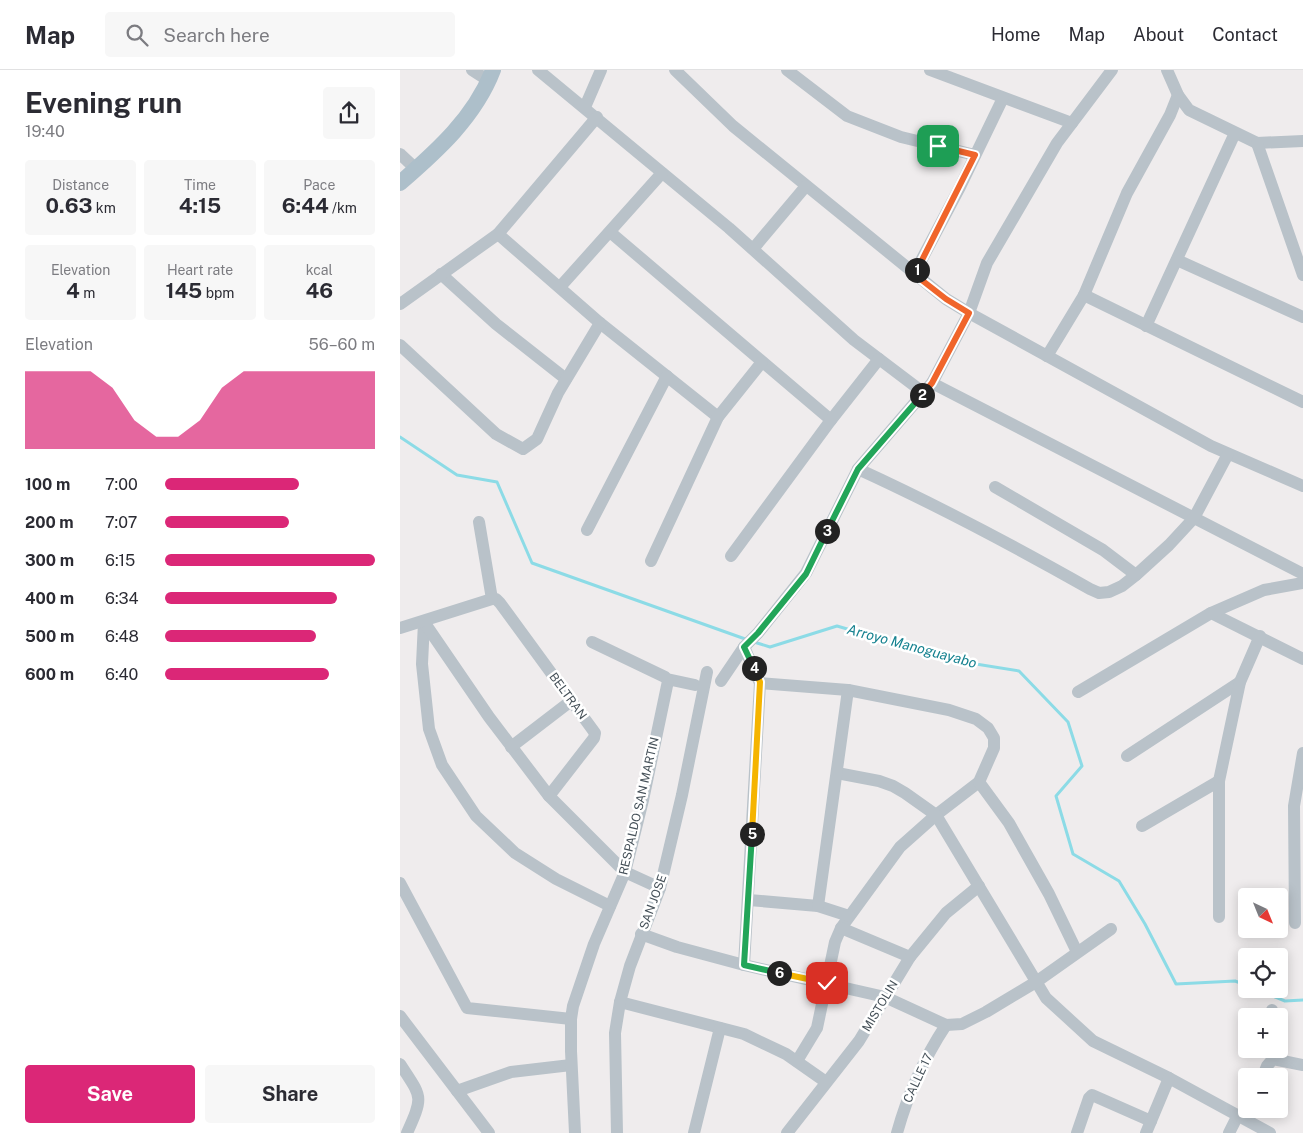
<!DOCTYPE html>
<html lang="en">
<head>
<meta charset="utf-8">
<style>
	:root { --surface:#fff; --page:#f7f7f7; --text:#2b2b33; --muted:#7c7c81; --line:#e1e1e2; --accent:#db2777 }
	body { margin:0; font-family:"Public Sans",sans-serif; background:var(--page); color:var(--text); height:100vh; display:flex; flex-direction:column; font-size:19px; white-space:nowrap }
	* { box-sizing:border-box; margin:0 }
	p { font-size:16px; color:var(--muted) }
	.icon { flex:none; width:28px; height:28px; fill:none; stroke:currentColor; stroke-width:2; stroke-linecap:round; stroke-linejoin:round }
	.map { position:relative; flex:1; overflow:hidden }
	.sheet { display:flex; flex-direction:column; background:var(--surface); width:400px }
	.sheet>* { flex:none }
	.needle { width:32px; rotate:137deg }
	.tools { position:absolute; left:838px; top:818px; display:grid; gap:10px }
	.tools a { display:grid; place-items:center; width:50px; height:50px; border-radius:5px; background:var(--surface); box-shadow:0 2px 12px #0003; font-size:25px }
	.pin { position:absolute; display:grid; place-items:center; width:42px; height:42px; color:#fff; margin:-21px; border-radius:10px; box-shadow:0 2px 8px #0006 }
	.km { position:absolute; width:25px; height:25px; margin:-12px; border-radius:50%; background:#222; color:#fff; font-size:14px; line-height:25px; text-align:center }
	.round { display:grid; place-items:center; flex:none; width:52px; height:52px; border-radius:5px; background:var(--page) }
	.head { display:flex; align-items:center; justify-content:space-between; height:85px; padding:0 25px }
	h1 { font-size:28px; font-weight:700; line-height:38px }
	.metrics { display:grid; grid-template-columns:repeat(3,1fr); gap:8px; height:85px; padding:5px 25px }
	.metrics div { display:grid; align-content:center; border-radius:5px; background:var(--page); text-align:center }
	.metrics b { font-size:21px; font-weight:700 }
	.metrics small { font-size:14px; font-weight:400 }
	.metrics p { font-size:14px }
	.chart { height:140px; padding:10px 25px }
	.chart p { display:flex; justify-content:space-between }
	.chart svg { width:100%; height:90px; margin-top:5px; fill:var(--accent); opacity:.7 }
	.button { display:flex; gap:10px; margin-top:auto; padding:10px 25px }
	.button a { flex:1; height:58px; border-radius:5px; background:var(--accent); color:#fff; font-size:20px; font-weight:700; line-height:58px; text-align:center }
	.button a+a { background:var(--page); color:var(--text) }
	ul { padding:0 25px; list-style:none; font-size:16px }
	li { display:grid; grid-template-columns:80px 60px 1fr; align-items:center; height:38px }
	li i { height:12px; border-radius:6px; background:var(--accent) }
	header { display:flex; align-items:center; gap:30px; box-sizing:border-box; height:70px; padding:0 25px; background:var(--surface); border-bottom:1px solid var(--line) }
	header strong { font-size:24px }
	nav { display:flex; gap:28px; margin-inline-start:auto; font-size:18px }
	.search { width:350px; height:45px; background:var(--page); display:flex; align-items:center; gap:12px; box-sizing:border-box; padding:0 18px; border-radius:5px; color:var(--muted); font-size:19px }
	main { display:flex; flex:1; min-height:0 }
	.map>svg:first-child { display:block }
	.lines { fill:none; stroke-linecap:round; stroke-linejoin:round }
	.stream { stroke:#8cdbe6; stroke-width:3 }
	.minor { stroke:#b9c2c9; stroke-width:12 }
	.major { stroke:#adbfca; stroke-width:16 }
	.split-1-casing { stroke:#fff; stroke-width:10 }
	.split-2-casing { stroke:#fff; stroke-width:10 }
	.split-3-casing { stroke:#fff; stroke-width:10 }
	.split-4-casing { stroke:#fff; stroke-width:10 }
	.split-5-casing { stroke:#fff; stroke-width:10 }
	.split-6-casing { stroke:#fff; stroke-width:10 }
	.split-7-casing { stroke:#fff; stroke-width:10 }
	.split-1 { stroke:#f0652b; stroke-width:6 }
	.split-2 { stroke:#f0652b; stroke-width:6 }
	.split-3 { stroke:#22a559; stroke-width:6 }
	.split-4 { stroke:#22a559; stroke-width:6 }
	.split-5 { stroke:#f5b400; stroke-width:6 }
	.split-6 { stroke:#22a559; stroke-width:6 }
	.split-7 { stroke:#f5b400; stroke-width:6 }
	.labels { text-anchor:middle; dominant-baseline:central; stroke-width:5; stroke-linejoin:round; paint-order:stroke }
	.street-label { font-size:12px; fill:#465159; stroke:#fff }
	.water-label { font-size:14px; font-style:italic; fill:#14818f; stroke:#fff }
</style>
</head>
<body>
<header>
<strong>Map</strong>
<div class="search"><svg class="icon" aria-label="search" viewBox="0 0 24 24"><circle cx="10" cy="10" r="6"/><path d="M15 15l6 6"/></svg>Search here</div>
<nav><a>Home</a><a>Map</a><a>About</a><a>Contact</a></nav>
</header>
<main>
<section class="sheet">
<div class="head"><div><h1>Evening run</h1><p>19:40</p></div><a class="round"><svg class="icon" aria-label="share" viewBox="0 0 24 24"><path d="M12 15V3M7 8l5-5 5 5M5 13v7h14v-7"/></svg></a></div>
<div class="metrics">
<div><p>Distance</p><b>0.63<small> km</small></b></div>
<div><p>Time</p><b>4:15</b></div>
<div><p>Pace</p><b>6:44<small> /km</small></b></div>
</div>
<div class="metrics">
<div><p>Elevation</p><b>4<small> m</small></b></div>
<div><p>Heart rate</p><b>145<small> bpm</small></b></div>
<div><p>kcal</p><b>46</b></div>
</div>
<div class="chart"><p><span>Elevation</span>56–60 m</p>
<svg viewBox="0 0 160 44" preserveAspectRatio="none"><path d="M0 44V6L10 6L20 6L30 6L40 14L50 30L60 38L70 38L80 30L90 14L100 6L110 6L120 6L130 6L140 6L150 6L160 6V44z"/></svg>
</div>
<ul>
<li><b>100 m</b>7:00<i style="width:64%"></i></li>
<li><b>200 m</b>7:07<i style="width:59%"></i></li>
<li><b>300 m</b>6:15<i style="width:100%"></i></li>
<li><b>400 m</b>6:34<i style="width:82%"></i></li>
<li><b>500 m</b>6:48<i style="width:72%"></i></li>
<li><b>600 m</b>6:40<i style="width:78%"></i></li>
</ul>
<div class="button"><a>Save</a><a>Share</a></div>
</section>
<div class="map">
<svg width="903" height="1063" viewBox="0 0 903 1063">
	<rect width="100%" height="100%" fill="#efeced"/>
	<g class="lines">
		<!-- stream -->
		<g class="stream">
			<path d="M0 367 57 405 97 412 132 493 348 570"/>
			<path d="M354 572 370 577 437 556 557 591 619 601 668 652 682 696 656 726 673 784 719 811 745 854 776 914 835 911 846 915"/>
			<path d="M855 919 885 931 903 930"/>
		</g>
		<!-- minor -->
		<g class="minor">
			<path d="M72 0 89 11"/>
			<path d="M138 0 329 158 454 270 524 323"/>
			<path d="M275 0 333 56 546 229 569 243 811 376 903 416"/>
			<path d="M387 0 447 46 501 67 575 85"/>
			<path d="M530 0 672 53"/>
			<path d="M767 0 778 25 789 40 857 73 903 71"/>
			<path d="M185 37 201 0"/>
			<path d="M857 73 903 205"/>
			<path d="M0 84 16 99"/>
			<path d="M210 162 431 350"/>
			<path d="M98 164 200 253 318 347"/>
			<path d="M353 179 406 116"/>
			<path d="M777 190 903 247"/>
			<path d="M41 204 96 254 166 309"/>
			<path d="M514 204 560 117 603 28"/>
			<path d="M160 217 262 103"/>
			<path d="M684 225 903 332"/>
			<path d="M0 234 98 164 197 47"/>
			<path d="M746 256 835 63"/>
			<path d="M0 275 96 364 123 379 137 369 158 323 200 253"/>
			<path d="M647 286 684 225 727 123 770 45 778 25"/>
			<path d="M532 313 903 504"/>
			<path d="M458 399C537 435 614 476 690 519L699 523 709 522 722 516 736 505 769 475 794 448 828 384"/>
			<path d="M595 417 703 480 736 505"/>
			<path d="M79 452 92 529"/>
			<path d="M187 460 267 306"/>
			<path d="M331 486 431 350 479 289"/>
			<path d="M251 491 318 347 362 292"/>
			<path d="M92 529H96L100 533 195 663 194 668 149 726"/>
			<path d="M811 543 903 589"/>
			<path d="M24 552 22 594 29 659 42 695 76 746 115 783 156 809 210 836"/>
			<path d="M24 552 89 647 149 726 225 802 260 818"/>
			<path d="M0 558 92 529"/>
			<path d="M344 577 360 613 344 895"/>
			<path d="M267 609 295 615"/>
			<path d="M321 611 344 577 358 563 406 503 458 399 532 313 569 243 587 193 657 73 712 0"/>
			<path d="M360 613 448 620 549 640 576 649 588 658 594 668V678L579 712 536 745 500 777 441 858 435 872 417 958 397 991"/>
			<path d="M678 622 811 543 864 520 903 513"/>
			<path d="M111 677 171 631"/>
			<path d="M727 686 840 612"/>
			<path d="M437 703 479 711 493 716 505 723 536 745 646 928 693 971 769 1008 870 1063"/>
			<path d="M579 712 609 753 649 824 677 882"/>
			<path d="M742 756 819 711"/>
			<path d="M0 813 67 938 171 949"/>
			<path d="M349 830 418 836 449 846"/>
			<path d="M418 836 448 620"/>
			<path d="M819 847V711L840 612 860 566"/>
			<path d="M895 853 894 736 903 683"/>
			<path d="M441 858 510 887"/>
			<path d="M241 864 277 877 344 895 485 927 546 955 562 954 586 942 636 912 711 859"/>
			<path d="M220 932 344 964 386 984 426 1012"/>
			<path d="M0 946 89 1063"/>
			<path d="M872 946V940"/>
			<path d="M0 994C22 1028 24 1025 7 1063"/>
			<path d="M863 1006 867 996 873 989 903 995"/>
			<path d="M57 1021 111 1002 171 995"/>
			<path d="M175 1063 171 981V949L173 936 194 874 225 802 243 730 268 611 265 607 192 572"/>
			<path d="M217 1063 215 963 220 932 230 896 260 818 282 725 307 602"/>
			<path d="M294 1063 320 958"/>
			<path d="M387 1063 459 971 510 887 546 843 579 816"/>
			<path d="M497 1063C508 1023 523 990 546 955"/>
			<path d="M677 1063 689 1028 692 1025 751 1051"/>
			<path d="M746 1063 769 1008"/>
			<path d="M829 1063 838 1045H847L851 1039"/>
		</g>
		<!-- major -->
		<path class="major" d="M0 113C37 81 75 47 93 0"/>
	</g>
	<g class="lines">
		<defs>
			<path id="split-1" d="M517 200 575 85 538 76"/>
			<path id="split-2" d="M517 200 514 204 546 229 569 243 532 313 522 325"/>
			<path id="split-3" d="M427 461 458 399 522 325"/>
			<path id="split-4" d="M354 598 344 577 358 563 406 504 427 461"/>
			<path id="split-5" d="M352 764 360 612 354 598"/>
			<path id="split-6" d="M352 764 344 895 379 903"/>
			<path id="split-7" d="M379 903 427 913"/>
		</defs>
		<!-- split-1 casing -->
		<use href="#split-1" class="split-1-casing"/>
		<!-- split-2 casing -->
		<use href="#split-2" class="split-2-casing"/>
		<!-- split-3 casing -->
		<use href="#split-3" class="split-3-casing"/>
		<!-- split-4 casing -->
		<use href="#split-4" class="split-4-casing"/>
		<!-- split-5 casing -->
		<use href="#split-5" class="split-5-casing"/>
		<!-- split-6 casing -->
		<use href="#split-6" class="split-6-casing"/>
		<!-- split-7 casing -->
		<use href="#split-7" class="split-7-casing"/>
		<!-- split-1 -->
		<use href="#split-1" class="split-1"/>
		<!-- split-2 -->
		<use href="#split-2" class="split-2"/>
		<!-- split-3 -->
		<use href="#split-3" class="split-3"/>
		<!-- split-4 -->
		<use href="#split-4" class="split-4"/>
		<!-- split-5 -->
		<use href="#split-5" class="split-5"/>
		<!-- split-6 -->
		<use href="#split-6" class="split-6"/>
		<!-- split-7 -->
		<use href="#split-7" class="split-7"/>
	</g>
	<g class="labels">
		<!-- street labels -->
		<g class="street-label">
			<text transform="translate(168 626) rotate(54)">BELTRAN</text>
			<text transform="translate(239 736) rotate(-77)">RESPALDO SAN MARTIN</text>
			<text transform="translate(253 832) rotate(-70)">SAN JOSE</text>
			<text transform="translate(480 936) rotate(-59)">MISTOLIN</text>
			<text transform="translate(518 1008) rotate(-65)">CALLE 17</text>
		</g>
		<!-- water labels -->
		<g class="water-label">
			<text transform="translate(512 576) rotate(15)">Arroyo Manoguayabo</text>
		</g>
	</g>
</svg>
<div class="tools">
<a><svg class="needle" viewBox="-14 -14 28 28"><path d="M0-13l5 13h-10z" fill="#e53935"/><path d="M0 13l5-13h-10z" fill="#7c7c81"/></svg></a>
<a><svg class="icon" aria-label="locate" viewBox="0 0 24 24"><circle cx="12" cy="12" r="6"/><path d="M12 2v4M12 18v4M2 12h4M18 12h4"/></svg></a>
<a>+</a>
<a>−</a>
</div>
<div class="pin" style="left:538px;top:76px;background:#1e9e55"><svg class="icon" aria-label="arrive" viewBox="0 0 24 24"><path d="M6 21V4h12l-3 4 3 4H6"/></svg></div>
<div class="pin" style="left:427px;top:913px;background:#d93025"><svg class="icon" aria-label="check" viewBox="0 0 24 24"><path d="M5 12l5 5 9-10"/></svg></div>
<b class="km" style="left:517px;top:200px">1</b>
<b class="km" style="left:522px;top:325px">2</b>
<b class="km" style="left:427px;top:461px">3</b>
<b class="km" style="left:354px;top:598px">4</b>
<b class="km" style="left:352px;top:764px">5</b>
<b class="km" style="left:379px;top:903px">6</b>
</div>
</main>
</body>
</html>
